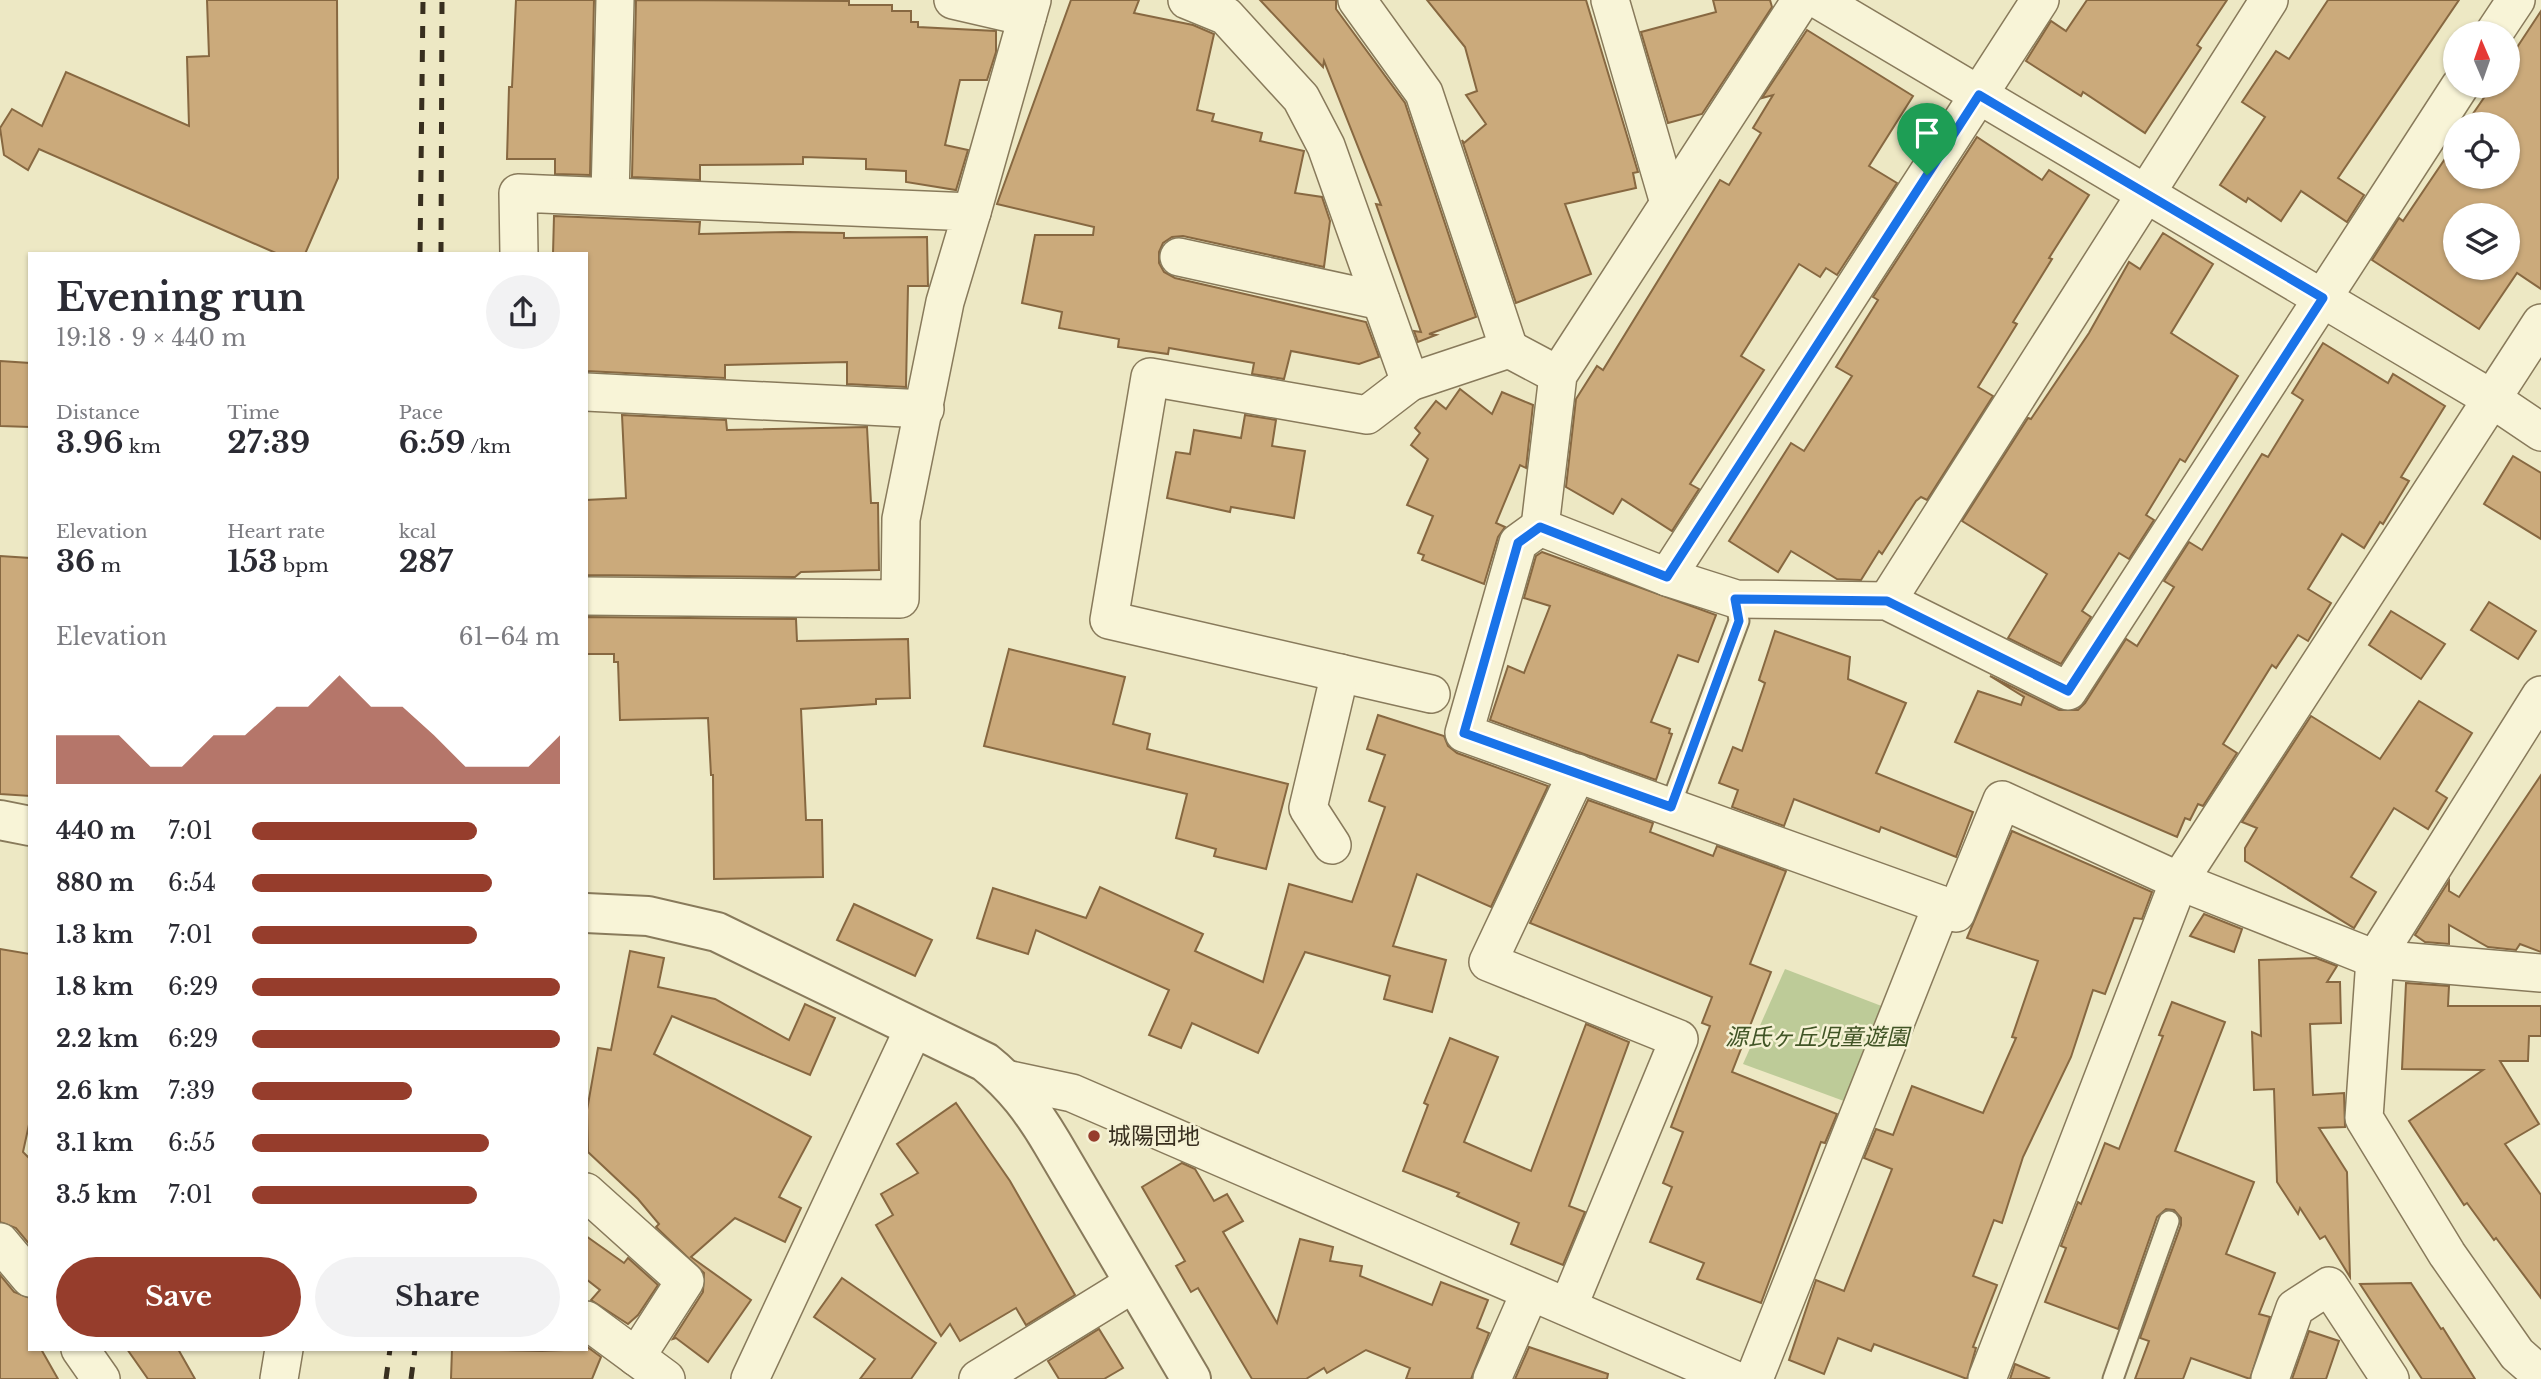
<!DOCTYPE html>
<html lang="en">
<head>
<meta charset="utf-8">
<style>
	:root { --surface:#fff; --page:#f2f2f3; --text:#2b2b33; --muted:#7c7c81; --accent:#963d2c }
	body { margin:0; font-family:"Libre Baskerville","Noto Sans JP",serif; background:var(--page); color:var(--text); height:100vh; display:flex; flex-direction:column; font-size:26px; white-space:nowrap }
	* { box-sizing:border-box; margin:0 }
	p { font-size:23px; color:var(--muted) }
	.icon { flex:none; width:38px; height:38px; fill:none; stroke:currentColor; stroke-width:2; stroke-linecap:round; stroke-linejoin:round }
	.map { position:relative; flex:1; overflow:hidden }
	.drawer { position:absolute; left:28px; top:252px; width:560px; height:1099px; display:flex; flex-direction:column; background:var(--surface); border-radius:0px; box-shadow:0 2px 5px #0004 }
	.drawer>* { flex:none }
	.needle { width:46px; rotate:358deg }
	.fabs { position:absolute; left:2443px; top:21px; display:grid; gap:14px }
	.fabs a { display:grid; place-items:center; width:77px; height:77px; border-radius:50%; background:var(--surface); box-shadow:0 2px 5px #0004; font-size:35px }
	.pin { position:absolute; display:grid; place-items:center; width:60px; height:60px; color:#fff; margin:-72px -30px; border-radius:50% 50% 50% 0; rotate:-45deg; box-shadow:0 0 7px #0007 }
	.pin .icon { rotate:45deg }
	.round { display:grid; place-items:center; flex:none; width:74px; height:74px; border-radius:37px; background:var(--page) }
	.summary { display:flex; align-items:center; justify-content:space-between; height:119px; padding:0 28px }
	h1 { font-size:38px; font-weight:800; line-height:52px }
	.metrics { display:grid; grid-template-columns:repeat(3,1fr); gap:10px; height:119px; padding:7px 28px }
	.metrics div { display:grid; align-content:center }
	.metrics b { font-size:30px; font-weight:800 }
	.metrics small { font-size:19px; font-weight:400 }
	.metrics p { font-size:19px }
	.chart { height:196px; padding:14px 28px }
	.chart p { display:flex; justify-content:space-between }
	.chart svg { width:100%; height:126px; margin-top:7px; fill:var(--accent); opacity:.7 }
	.button { display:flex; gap:14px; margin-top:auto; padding:14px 28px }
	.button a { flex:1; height:80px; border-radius:42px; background:var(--accent); color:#fff; font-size:28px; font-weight:800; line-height:80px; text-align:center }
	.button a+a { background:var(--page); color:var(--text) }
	ul { padding:0 28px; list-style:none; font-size:23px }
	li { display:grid; grid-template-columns:112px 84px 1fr; align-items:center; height:52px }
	li i { height:18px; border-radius:9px; background:var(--accent) }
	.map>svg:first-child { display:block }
	.green { fill:#bdcb98 }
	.building { fill:#cbaa7b; stroke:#876841; stroke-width:2; fill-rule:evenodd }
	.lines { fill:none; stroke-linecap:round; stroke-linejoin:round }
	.service-casing { stroke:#887a5b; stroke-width:23 }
	.minor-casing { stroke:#887a5b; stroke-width:40 }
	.tertiary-casing { stroke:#887a5b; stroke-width:42 }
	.service { stroke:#f8f4d7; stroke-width:19 }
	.minor { stroke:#f8f4d7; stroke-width:37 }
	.tertiary { stroke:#f8f4d7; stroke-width:38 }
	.rail { stroke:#382f1f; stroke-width:5; stroke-dasharray:12 12; stroke-linecap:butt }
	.route-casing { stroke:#fff; stroke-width:14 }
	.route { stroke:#1a73e8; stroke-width:9 }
	.poi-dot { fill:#963d2c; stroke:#f5f1d4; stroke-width:2.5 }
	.labels { text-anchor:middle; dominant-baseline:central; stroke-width:5; stroke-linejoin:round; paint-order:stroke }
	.park-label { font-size:23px; font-style:italic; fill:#405425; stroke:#f5f1d4 }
	.poi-label { font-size:23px; fill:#382f1f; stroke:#f5f1d4; text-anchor:start }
</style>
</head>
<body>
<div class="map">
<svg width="2541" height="1379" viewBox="0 0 2541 1379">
	<rect width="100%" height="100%" fill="#ede8c4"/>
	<!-- green -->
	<path class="green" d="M1785 969 1892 1010 1852 1104 1743 1064Z"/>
	<!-- building -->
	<g class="building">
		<path d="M207 0H337L338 178 305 254H278L39 149 28 170 4 155 0 128 12 109 42 126 66 72 189 126 187 57 209 56Z"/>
		<path d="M516 0H594L590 175 555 174V159H507L509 87H512Z"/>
		<path d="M636 0 849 1V5H892V11H911V22H918V27L996 31V52L987 80H960L945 145 968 150 956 190 906 182V171L866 169V159L803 157V164L700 165V180L632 177Z"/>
		<path d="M1071 0H1139L1134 13 1193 25 1214 34 1197 110 1214 114 1212 121 1262 133 1260 141 1304 151 1295 193 1322 197 1330 221 1324 267 1183 236 1172 237 1163 243 1159 252V263L1164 272 1175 278 1366 322 1379 357 1359 364 1291 351 1284 379 1252 374 1254 363 1169 348 1168 354 1118 347 1119 339 1059 328 1062 312 1022 303 1035 235H1093L1094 227 997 204Z"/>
		<path d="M1260 0H1336V9L1405 103 1476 317 1429 334 1436 335 1418 342 1414 331 1421 332 1376 204 1381 205 1324 61 1323 67Z"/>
		<path d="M1427 0H1586L1638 172 1633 173 1636 188 1565 204 1591 274 1516 303 1462 140 1464 143 1486 124 1466 95 1477 91 1465 47Z"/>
		<path d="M1713 0H1770L1772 7 1702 114 1668 123 1641 32 1716 12Z"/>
		<path d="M2087 0H2227L2197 45 2201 48 2145 133 2083 92 2081 96 2026 61 2051 21 2066 31Z"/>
		<path d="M2328 0H2459L2338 178 2364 195 2347 222 2301 191 2281 221 2248 198 2246 202 2220 185 2265 117 2242 102 2276 51 2289 59Z"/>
		<path d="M2541 11V289L2517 273 2479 329 2372 260 2399 218 2403 221 2455 144V177H2508V124H2466L2492 86H2508V61ZM2455 215H2508V268H2455Z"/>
		<path d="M1807 30 1913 96 1869 166 1897 183 1837 275 1826 268 1820 277 1799 264 1741 356 1764 370 1690 484 1699 489 1672 531 1622 499 1613 514 1566 487 1576 399 1597 366 1603 370 1720 180 1729 185 1761 133 1753 128 1773 95 1762 98Z"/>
		<path d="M1977 137 2042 180 2049 170 2089 195 2049 258 2052 259 2013 322 2017 324 1978 387 1993 396 1927 500 1921 497 1916 501 1882 554 1879 551 1861 580 1837 579 1791 551 1778 572 1729 541 1791 443 1804 451 1852 376 1836 367 1878 300 1873 297Z"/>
		<path d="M554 216 700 222 699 234 789 232 844 233V238L927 237 928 286H908L906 387 847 384V362L725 365V378L586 371V254H553Z"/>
		<path d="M2163 233 2213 264 2171 333 2238 376 2185 462 2180 459 2146 515 2154 520 2129 559 2119 553 2082 611 2091 617 2061 664 2008 638 2047 574 1962 521 2028 418 2031 419 2089 333 2129 262 2140 269Z"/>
		<path d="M2323 343 2388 383 2393 374 2445 406 2401 477 2409 481 2383 524 2380 522 2364 548 2342 534 2308 589 2331 603 2308 641 2298 635 2276 668 2272 665 2223 744 2237 753 2203 806 2198 804 2190 820 2185 818 2177 837 1955 742 1978 691 2021 705 2024 697 1990 676 2059 710H2078L2085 703 2126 639 2137 646 2174 587 2164 581 2189 542 2202 550 2262 454 2268 457 2303 400 2292 393Z"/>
		<path d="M0 361 30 363V427L0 426Z"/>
		<path d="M1460 389 1492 414 1502 392 1533 405 1526 468 1520 465 1496 523 1505 527 1498 537 1484 584 1422 560 1424 555 1418 553 1433 516 1407 505 1428 459 1411 445 1420 433 1415 428 1436 401 1446 409Z"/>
		<path d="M622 415 726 420 727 430 867 427 871 503H878L879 570 801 572 795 577 586 575V500L626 498Z"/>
		<path d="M1245 415 1276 420 1272 446 1305 451 1294 518 1231 507 1230 512 1167 498 1176 452 1190 454 1194 430 1241 438Z"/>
		<path d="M2513 456 2541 473V539L2484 504Z"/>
		<path d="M1542 552 1716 615 1698 662 1678 655 1651 722 1670 729 1669 733 1672 734 1656 780 1490 720 1508 666 1524 673 1550 606 1524 598 1536 556Z"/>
		<path d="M0 556 30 558V796L0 794Z"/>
		<path d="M2489 602 2536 631 2518 659 2471 630Z"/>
		<path d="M2391 611 2445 644 2421 679 2369 645Z"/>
		<path d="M586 617 796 619 797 641 908 639 910 698 876 699V704L801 709 806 820H822L823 877 714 879 713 775H711L708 718 620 720 618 662H614V654H586Z"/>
		<path d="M1775 631 1850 657 1848 679 1906 703 1876 773 1973 812 1956 857 1881 827 1879 832 1794 799 1784 826 1732 807 1738 790 1719 783 1733 747 1742 751 1765 683 1759 680Z"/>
		<path d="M1009 649 1125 677 1113 724 1150 734 1147 749 1288 784 1266 869 1214 856 1216 849 1176 838 1187 794 984 746Z"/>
		<path d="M2419 701 2472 733 2436 791 2447 798 2428 829 2394 808 2351 877 2376 892 2354 928 2245 861V848L2257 828 2242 822 2311 716 2380 759Z"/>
		<path d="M1378 715 1444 736 1448 746 1457 753 1548 786 1491 907 1417 874 1393 946 1446 960 1432 1012 1384 999 1390 976 1305 952 1258 1053 1192 1023 1181 1048 1149 1035 1169 990 1036 930 1028 954 977 938 993 888 1086 918 1100 887 1203 934 1195 951 1263 982 1289 884 1352 902 1385 807 1369 801 1385 755 1367 749Z"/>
		<path d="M2541 775V952L2520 944 2516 950 2488 947 2449 925V944L2425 942 2415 935 2449 881V891L2459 897Z"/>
		<path d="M1588 800 1653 823 1650 832 1713 856 1717 846 1786 871 1750 964 1771 972 1732 1072 1837 1114 1825 1143 1821 1142 1761 1303 1697 1279 1704 1263 1650 1242 1672 1187 1663 1183 1683 1132 1671 1127 1710 1026 1702 1023 1712 997 1530 923Z"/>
		<path d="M2012 831 2152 892 2142 919 2134 918 2105 994 2093 990 2071 1057 2023 1157 2002 1223 1994 1220 1973 1276 1997 1285 1973 1347 1976 1348 1967 1379 1874 1344 1871 1351 1838 1338 1824 1374 1789 1360 1816 1280 1844 1291 1892 1169 1864 1158 1876 1129 1893 1135 1912 1086 1983 1113 2016 1038 2012 1037 2038 961 1967 938Z"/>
		<path d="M854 904 932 940 915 976 837 940Z"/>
		<path d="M2204 914 2242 929 2234 952 2190 936Z"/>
		<path d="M0 949 30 954V1120L23 1152 30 1159V1245L16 1228 0 1222Z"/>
		<path d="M630 951 664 958 658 987 715 999 789 1040 805 1004 835 1018 810 1075 672 1016 654 1054 811 1137 779 1197 801 1208 785 1242 735 1218 691 1257 751 1300 708 1362 676 1338 673 1339 703 1292 704 1273 656 1227 659 1224 638 1199 588 1152 587 1110 598 1048 611 1050Z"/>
		<path d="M2316 958 2337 966 2327 982H2340L2341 1023 2310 1024 2313 1095 2344 1093 2345 1127 2319 1128 2347 1172 2350 1277 2325 1236 2320 1239 2300 1208 2298 1214 2277 1182 2274 1089 2254 1090 2252 1032 2261 1036 2259 960Z"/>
		<path d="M2406 983 2449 986 2448 1006H2541V1036H2529L2528 1061H2500L2539 1124 2505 1144 2541 1195V1298L2496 1238 2494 1240 2467 1203 2464 1205 2409 1121 2483 1070 2402 1069Z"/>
		<path d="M2172 1002 2225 1022 2175 1151 2254 1182 2226 1254 2275 1273 2259 1314 2270 1317 2250 1379 2191 1358 2183 1379H2135L2149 1341 2140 1338 2181 1225V1218L2174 1210 2166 1209 2157 1217 2118 1329 2045 1302 2066 1248 2061 1246 2078 1202 2081 1204 2105 1143 2119 1149 2163 1036 2159 1035Z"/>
		<path d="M1586 1024 1629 1042 1569 1206 1585 1212 1563 1265 1511 1244 1519 1223 1457 1196 1459 1193 1403 1171 1428 1105 1424 1103 1450 1038 1498 1057 1464 1142 1531 1171Z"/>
		<path d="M956 1103 1010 1181 1075 1295 1026 1325 1016 1308 960 1341 950 1324 941 1336 876 1225 893 1215 881 1194 918 1173 897 1144Z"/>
		<path d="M1182 1163 1195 1169 1214 1201 1227 1194 1243 1221 1223 1232 1277 1323 1300 1239 1333 1247 1330 1261 1362 1266 1360 1276 1432 1305 1441 1282 1488 1300 1477 1328 1489 1333 1471 1379H1406L1410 1368 1366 1350 1327 1373 1324 1368 1306 1379H1252L1198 1288 1191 1292 1176 1266 1185 1261 1142 1187Z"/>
		<path d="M586 1236 624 1263 628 1258 658 1285 638 1315 628 1324 591 1300 600 1290 586 1279Z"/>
		<path d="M0 1275 14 1292 30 1298V1349H41L58 1379H0Z"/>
		<path d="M842 1278 936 1343 911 1379H860L875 1359 814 1317Z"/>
		<path d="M2411 1283 2441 1329 2443 1328 2475 1379H2422L2360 1284Z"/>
		<path d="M1099 1329 1123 1368 1104 1379H1059L1048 1361Z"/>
		<path d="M2309 1331 2339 1341 2326 1379H2292Z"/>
		<path d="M586 1346 601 1357 592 1379H451L452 1349 542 1351 586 1349Z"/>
		<path d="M1529 1347 1608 1374 1607 1379H1515Z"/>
		<path d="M127 1349H178L195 1379H148Z"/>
		<path d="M2015 1364 2049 1378 2048 1379H2010Z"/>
	</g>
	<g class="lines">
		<defs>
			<g id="service">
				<path d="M1670 807 1739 621 1736 599"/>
				<path d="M2113 1379 2169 1221"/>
			</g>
			<g id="minor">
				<path d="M953 0 1027 17"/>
				<path d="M1187 0 1226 16 1301 98 1326 146 1410 382 1509 349 1558 375"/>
				<path d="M1357 0 1424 93 1509 349"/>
				<path d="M1610 0 1669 203"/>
				<path d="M1801 0 1558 375 1540 527 1667 577 1736 599 1887 601 2068 691 2460 86"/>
				<path d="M1819 0 2492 399 2541 432"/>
				<path d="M2494 33 2516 0"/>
				<path d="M610 196 615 0"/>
				<path d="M972 212 1032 0"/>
				<path d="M519 254 518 193 972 212 945 302 901 519 900 599 586 596"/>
				<path d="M1179 257 1381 301"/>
				<path d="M1410 382 1367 415 1150 377 1109 620 1431 694"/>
				<path d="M586 392 925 409"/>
				<path d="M1540 527 1518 543 1464 733 1942 905"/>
				<path d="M1667 577 2040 0"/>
				<path d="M1887 601 2269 0"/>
				<path d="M2541 695 2375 959 2364 1118 2447 1254 2517 1354 2541 1375"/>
				<path d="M1332 845 1308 808 1340 673"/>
				<path d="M1006 1079 1072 1093 1733 1379"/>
				<path d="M586 1192 685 1281 636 1357"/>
				<path d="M0 1242 30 1278"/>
				<path d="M1568 1307 1679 1039 1488 962 1577 773"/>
				<path d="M586 1320 666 1379"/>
				<path d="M80 1349 101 1379"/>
				<path d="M279 1379 284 1349"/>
				<path d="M750 1379 914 1028"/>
				<path d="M978 1379 1134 1283"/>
				<path d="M1492 1379 1530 1292"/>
				<path d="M1754 1379 1942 905 1956 913 2002 800 2179 881 2375 959 2541 973"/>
				<path d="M1987 1379 2179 881 2541 323"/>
				<path d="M2270 1379 2295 1308 2329 1286 2390 1379"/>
			</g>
			<g id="tertiary">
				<path d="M0 820 30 826"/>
				<path d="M586 913 648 916 717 932 985 1062C1014 1085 1033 1111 1052 1143L1191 1379"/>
			</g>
		</defs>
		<!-- service casing -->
		<use href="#service" class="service-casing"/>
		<!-- minor casing -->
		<use href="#minor" class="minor-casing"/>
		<!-- tertiary casing -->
		<use href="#tertiary" class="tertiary-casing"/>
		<!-- service -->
		<use href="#service" class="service"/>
		<!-- minor -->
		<use href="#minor" class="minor"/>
		<!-- tertiary -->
		<use href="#tertiary" class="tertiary"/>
		<!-- rail -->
		<g class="rail">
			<path d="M420 254 423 0"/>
			<path d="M441 254 442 0"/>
			<path d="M386 1379 390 1349"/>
			<path d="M411 1379 415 1349"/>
		</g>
	</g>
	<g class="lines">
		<defs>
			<path id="route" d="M1979 95 2323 298 2068 691 1887 601 1735 599 1739 621 1671 807 1464 733 1518 543 1540 527 1667 577Z"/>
		</defs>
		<!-- route casing -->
		<use href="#route" class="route-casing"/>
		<!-- route -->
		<use href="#route" class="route"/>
	</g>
	<!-- markers -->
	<circle class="poi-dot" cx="1094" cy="1136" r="7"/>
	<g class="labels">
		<!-- park labels -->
		<g class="park-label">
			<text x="1817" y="1037">源氏ヶ丘児童遊園</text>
		</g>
		<!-- poi labels -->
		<g class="poi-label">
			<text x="1108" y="1136">城陽団地</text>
		</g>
	</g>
</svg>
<div class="fabs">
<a><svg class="needle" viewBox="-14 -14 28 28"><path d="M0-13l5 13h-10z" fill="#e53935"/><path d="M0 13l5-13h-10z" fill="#7c7c81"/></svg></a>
<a><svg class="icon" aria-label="locate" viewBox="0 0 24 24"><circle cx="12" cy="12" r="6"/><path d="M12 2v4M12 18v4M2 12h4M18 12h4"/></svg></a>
<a><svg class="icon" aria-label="layers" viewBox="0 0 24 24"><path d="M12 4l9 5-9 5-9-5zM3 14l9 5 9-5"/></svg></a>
</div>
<div class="pin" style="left:1927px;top:175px;background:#1e9e55"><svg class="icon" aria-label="arrive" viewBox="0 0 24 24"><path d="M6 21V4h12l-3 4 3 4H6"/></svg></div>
<section class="drawer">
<div class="summary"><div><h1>Evening run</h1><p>19:18 · 9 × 440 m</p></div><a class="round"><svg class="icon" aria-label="share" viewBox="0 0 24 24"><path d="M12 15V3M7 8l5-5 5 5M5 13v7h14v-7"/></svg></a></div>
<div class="metrics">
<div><p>Distance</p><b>3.96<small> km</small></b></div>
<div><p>Time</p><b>27:39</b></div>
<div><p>Pace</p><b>6:59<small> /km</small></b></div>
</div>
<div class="metrics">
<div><p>Elevation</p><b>36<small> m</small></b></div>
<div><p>Heart rate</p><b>153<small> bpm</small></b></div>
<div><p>kcal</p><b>287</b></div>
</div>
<div class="chart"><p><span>Elevation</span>61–64 m</p>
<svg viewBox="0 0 160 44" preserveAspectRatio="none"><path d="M0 44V27L10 27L20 27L30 38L40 38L50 27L60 27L70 17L80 17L90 6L100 17L110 17L120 27L130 38L140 38L150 38L160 27V44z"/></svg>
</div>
<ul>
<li><b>440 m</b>7:01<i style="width:73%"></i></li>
<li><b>880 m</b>6:54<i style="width:78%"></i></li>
<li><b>1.3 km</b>7:01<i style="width:73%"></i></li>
<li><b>1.8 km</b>6:29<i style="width:100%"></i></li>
<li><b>2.2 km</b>6:29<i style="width:100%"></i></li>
<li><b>2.6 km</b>7:39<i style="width:52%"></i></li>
<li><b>3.1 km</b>6:55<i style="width:77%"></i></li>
<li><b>3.5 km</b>7:01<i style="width:73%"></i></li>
</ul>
<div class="button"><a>Save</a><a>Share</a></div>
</section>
</div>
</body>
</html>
